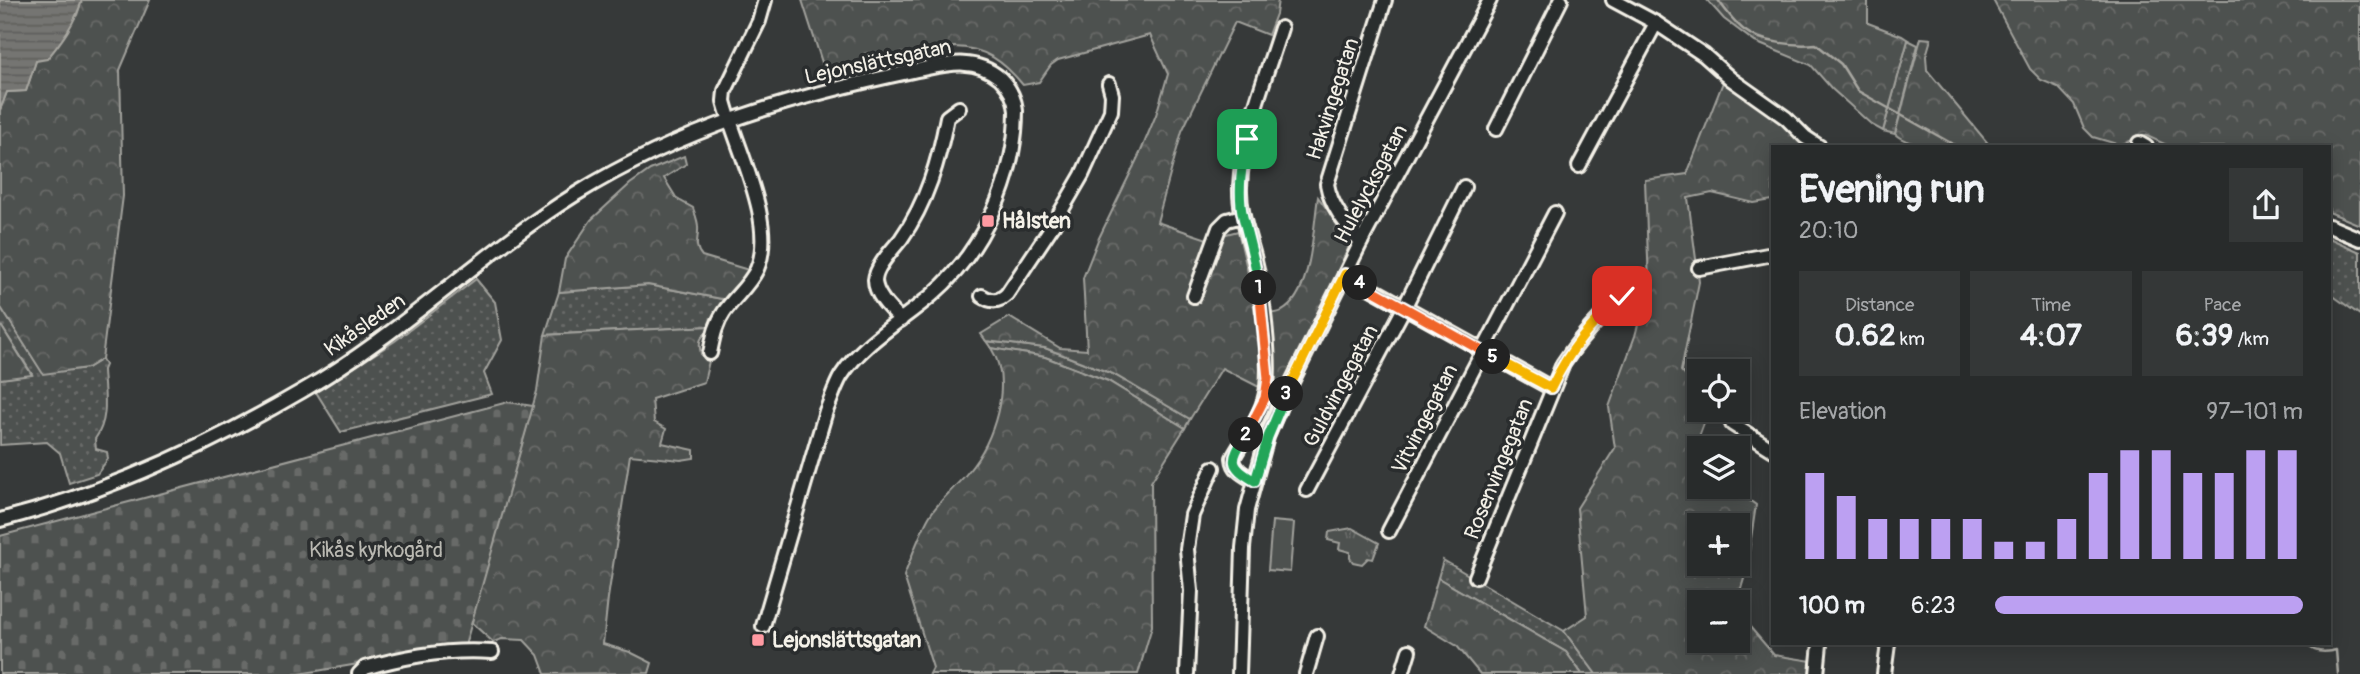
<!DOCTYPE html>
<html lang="en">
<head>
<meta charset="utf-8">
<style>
	:root { --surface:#282b2b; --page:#343737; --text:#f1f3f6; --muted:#a5a7a9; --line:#444747; --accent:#bca0f2 }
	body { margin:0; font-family:Pangolin,sans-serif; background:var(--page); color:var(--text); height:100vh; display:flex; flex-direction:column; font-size:26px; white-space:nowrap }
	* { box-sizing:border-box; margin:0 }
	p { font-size:23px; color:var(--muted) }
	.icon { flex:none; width:38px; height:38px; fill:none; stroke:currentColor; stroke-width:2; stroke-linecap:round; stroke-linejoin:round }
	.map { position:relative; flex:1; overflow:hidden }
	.panel { position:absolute; left:1771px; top:145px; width:560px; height:500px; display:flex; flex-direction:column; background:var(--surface); border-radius:0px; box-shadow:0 4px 18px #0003,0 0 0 2px var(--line) }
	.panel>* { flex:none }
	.tools { position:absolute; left:1687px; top:359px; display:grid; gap:14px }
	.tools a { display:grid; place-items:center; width:63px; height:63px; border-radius:0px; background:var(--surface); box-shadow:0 4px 18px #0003,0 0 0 2px var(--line); font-size:35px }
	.pin { position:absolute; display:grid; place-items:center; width:60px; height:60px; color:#fff; margin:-30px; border-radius:14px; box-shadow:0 4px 10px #0006 }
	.km { position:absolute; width:35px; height:35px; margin:-18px; border-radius:50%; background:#222; color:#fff; font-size:19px; line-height:35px; text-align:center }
	.round { display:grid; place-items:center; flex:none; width:74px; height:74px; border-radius:0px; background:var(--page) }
	.overview { display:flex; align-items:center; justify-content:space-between; height:119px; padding:0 28px }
	h1 { font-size:38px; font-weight:700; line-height:52px }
	.figures { display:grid; grid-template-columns:repeat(3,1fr); gap:10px; height:119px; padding:7px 28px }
	.figures div { display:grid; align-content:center; border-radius:0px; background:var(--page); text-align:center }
	.figures b { font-size:30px; font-weight:700 }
	.figures small { font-size:19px; font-weight:400 }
	.figures p { font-size:19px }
	.chart { height:196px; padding:14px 28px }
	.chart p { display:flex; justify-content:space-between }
	.chart svg { width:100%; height:126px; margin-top:7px; stroke:var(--accent); stroke-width:6 }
	ul { padding:0 28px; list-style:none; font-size:23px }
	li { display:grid; grid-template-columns:112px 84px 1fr; align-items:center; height:52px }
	li i { height:18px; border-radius:9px; background:var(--accent) }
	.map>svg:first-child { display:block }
	.grass { fill:url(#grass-dots); stroke:#a1a19c; stroke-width:2 }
	.forest { fill:url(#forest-crowns); stroke:#a1a19c; stroke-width:2; fill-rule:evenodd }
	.cemetery { fill:url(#cemetery-stones); stroke:#a1a19c; stroke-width:2 }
	.park { fill:url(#park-tufts); stroke:#a1a19c; stroke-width:2 }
	.garden { fill:#4e514f; stroke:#a1a19c; stroke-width:2 }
	.water { fill:url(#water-rules); stroke:#a8a7a1; stroke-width:2 }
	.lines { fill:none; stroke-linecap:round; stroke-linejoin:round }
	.stream { stroke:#a8a7a1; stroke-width:2.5 }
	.street-casing { stroke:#f4f1e8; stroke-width:18 }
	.street { stroke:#2a2d2e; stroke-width:12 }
	.split-1-casing { stroke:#fff; stroke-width:14 }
	.split-2-casing { stroke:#fff; stroke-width:14 }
	.split-3-casing { stroke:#fff; stroke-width:14 }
	.split-4-casing { stroke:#fff; stroke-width:14 }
	.split-5-casing { stroke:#fff; stroke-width:14 }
	.split-6-casing { stroke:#fff; stroke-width:14 }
	.split-1 { stroke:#22a559; stroke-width:9 }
	.split-2 { stroke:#f0652b; stroke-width:9 }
	.split-3 { stroke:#22a559; stroke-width:9 }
	.split-4 { stroke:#f5b400; stroke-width:9 }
	.split-5 { stroke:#f0652b; stroke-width:9 }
	.split-6 { stroke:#f5b400; stroke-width:9 }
	.poi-dot { fill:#ff9aa2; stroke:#2a2d2e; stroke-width:2.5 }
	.labels { text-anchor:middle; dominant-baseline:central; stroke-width:7; stroke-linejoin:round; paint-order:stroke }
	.street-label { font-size:21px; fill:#f4f1e8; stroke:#2a2d2e }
	.poi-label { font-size:21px; font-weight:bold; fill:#f4f1e8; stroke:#2a2d2e; text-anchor:start }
	.park-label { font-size:21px; fill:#bab9b2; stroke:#2a2d2e }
</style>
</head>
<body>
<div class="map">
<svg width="2360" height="674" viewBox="0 0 2360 674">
	<defs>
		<pattern id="grass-dots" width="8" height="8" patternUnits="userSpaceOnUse" patternTransform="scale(1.75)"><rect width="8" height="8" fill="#4e514f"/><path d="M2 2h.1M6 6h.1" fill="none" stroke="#686a68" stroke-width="1.8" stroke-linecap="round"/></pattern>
		<pattern id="forest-crowns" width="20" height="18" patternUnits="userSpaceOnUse" patternTransform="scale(1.75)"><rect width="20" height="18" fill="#4e514f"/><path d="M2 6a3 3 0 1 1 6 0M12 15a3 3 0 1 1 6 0" fill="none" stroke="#686a68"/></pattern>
		<pattern id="cemetery-stones" width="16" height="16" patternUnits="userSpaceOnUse" patternTransform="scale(1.75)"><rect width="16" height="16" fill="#4e514f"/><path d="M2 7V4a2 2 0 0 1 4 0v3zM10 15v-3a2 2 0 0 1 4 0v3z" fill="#686a68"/></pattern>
		<pattern id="park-tufts" width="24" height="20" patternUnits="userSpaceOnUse" patternTransform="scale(1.75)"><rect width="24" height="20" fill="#4e514f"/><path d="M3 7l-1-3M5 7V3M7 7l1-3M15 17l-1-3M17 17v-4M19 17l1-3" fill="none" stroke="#686a68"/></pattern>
		<pattern id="water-rules" width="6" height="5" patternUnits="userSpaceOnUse" patternTransform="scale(1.75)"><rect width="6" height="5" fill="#757572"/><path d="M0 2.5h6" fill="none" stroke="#5f5e5c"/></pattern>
	</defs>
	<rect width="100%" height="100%" fill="#363939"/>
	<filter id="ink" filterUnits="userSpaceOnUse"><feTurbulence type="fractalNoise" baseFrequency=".0143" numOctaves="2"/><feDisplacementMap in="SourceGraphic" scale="14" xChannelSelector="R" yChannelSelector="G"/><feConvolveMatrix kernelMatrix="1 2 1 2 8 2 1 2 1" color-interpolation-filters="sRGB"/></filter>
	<g filter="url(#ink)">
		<!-- grass -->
		<g class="grass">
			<path d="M1908 40 1918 45 1895 134 1883 131Z"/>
			<path d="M2329 238 2360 252V315L2329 293Z"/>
			<path d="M476 279 495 302 502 340 484 373 492 394 341 432 316 392 395 341Z"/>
			<path d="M648 285 727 300 711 326 545 335 559 292Z"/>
			<path d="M0 306 43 373 87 368 102 359 105 365 103 370C104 394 110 418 95 439L96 449 107 452 108 459 97 474 69 483 60 453 47 442 0 445V379L32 374 0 324Z"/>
			<path d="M986 341 1045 348 1113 374 1190 419 1185 428 1108 381 1045 357 991 348Z"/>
			<path d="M1443 560 1564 631 1596 674H1582L1566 652 1438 578Z"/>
		</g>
		<!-- forest -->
		<g class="forest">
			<path d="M82 0H150L120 70 123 196 102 359 87 368 43 374 0 306V110L7 92 26 91 36 61 77 15Z"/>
			<path d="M802 0H1278L1276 14 1268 35 1235 22 1182 131 1157 222 1207 239 1238 231 1248 273 1255 313C1263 313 1275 315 1282 311 1312 295 1313 228 1318 197L1351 242 1283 392 1257 386 1222 368 1190 419 1113 374 1045 348 986 341 981 334 1009 317 1060 348 1087 350 1083 278 1098 240 1141 151 1156 115 1168 74 1150 35 1058 60 1051 65 1039 82 1023 85C1004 62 985 47 954 47L827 78Z"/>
			<path d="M1707 0H1868V23L1902 36 1908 40 1883 131 1872 125 1832 89 1811 65 1755 42 1724 19Z"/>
			<path d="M1993 0H2360V225L2329 212V147H2171L2145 135 2120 145 2093 137 2084 128 2074 104 2058 87 2041 80 2030 69Z"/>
			<path d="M1921 38 1931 39 1926 56 1927 70 1991 147C1966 147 1914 152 1895 134Z"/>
			<path d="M1725 77 1822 147H1773V200L1754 203 1712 193 1688 198 1699 282 1681 371 1699 391V410H1709L1692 456 1699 462V486L1731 487 1756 505 1746 572 1737 602H1699V640H1738V613L1774 655 1812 661 1810 674H1596L1564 631 1587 616 1577 508 1615 448 1609 407 1635 336 1649 284 1645 180 1687 174ZM1699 525H1738V564H1699Z"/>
			<path d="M684 156 686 164 664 178 677 199 693 208C695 214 698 221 698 227 699 238 693 246 702 256L752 271 727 300 648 285 559 292 565 259 591 220 630 184 650 170Z"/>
			<path d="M0 324 32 375 0 379Z"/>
			<path d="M711 326C703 338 697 337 701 354L707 355 709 361 704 382 652 399 654 422 666 429 662 443 694 450V458L681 460 630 455 608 598 603 644 630 652 652 663 649 673 545 674 538 655 524 640 502 639 493 642 472 623 474 610 537 391 545 335Z"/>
			<path d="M991 348 1045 357 1108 381 1185 428 1151 482 1152 626 1138 674H930L933 668 904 576C912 556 919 535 929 517 939 500 956 487 968 472 993 442 1014 384 991 348Z"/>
			<path d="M1438 578 1566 652 1582 674H1480L1457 646 1424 626Z"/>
		</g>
		<!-- cemetery -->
		<path class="cemetery" d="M508 402 533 406 465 646 299 674H0V536Z"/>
		<!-- park -->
		<path class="park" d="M1352 528 1379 543 1373 559 1368 558 1362 564 1353 562 1350 558V552L1339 549 1340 543 1328 540 1329 532Z"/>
		<!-- garden -->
		<path class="garden" d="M1272 521 1294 523 1290 572 1268 570Z"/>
		<!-- water -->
		<path class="water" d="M0 0H82C75 23 62 41 47 59L36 61 26 91 7 92 0 110Z"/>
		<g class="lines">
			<!-- stream -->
			<g class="stream">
				<path d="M1718 0C1726 11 1734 22 1744 30 1760 43 1797 46 1816 44L1841 64 1858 91 1958 147"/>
				<path d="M2306 644C2314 653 2325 653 2336 650L2338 674"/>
			</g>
			<defs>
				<g id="street">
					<path d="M1613 0 1656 23 1704 55 1731 79 1786 118 1805 137 1820 147"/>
					<path d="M1496 129 1561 0"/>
					<path d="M2139 143 2146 147"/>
					<path d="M1579 166 1656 23"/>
					<path d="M2329 226 2360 239"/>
					<path d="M1361 242C1346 224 1331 207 1327 184L1385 0"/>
					<path d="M1699 268 1773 254"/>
					<path d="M1345 274 1551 388"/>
					<path d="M982 296C991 302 999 302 1007 294L1053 225 1082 175 1111 111 1112 95 1109 84"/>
					<path d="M1194 296 1219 228 1227 220 1243 216"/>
					<path d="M901 320C891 310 875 295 875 280 876 266 893 249 901 239 927 202 939 160 947 117L959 108"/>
					<path d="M710 353C713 339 715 325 724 312 734 297 749 286 757 269 777 223 736 148 724 101L725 91 759 21 765 0"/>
					<path d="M1732 424 1773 450"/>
					<path d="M1255 481C1245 475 1234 471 1233 458 1243 439 1260 419 1265 397 1273 370 1262 289 1255 260 1249 236 1239 212 1240 187 1242 133 1265 80 1281 28"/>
					<path d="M1307 490 1404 308 1464 187"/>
					<path d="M0 520C106 493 208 446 302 391 400 335 481 253 576 194 683 128 791 97 913 71 944 65 973 55 1000 78 1009 87 1015 98 1016 111 1016 178 983 251 932 295 903 320 863 342 841 376 835 386 831 400 826 411L763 626"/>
					<path d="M1389 531 1555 213"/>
					<path d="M1476 577 1563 364C1584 332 1608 306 1641 284"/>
					<path d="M359 674 365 668C406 656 450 649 492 652"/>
					<path d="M1187 674 1191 591 1187 549 1192 515 1213 468"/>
					<path d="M1239 674 1243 548 1247 510 1267 437 1282 402 1361 242 1490 0"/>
					<path d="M1306 674 1317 636"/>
					<path d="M1402 674 1409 651"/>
					<path d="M1817 674 1820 644"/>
					<path d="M1884 674 1888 644"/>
				</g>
			</defs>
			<!-- street casing -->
			<use href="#street" class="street-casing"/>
			<!-- street -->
			<use href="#street" class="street"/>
		</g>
	</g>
	<g class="lines" filter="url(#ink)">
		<defs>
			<path id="split-1" d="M1247 139C1242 164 1237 192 1243 217 1249 241 1256 264 1259 288"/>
			<path id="split-2" d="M1246 435 1265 398 1268 378 1259 288"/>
			<path id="split-3" d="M1246 435C1231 460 1227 465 1255 481L1268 437 1286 394"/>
			<path id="split-4" d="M1286 394 1345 274 1360 283"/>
			<path id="split-5" d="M1360 283 1493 357"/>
			<path id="split-6" d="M1493 357 1551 388C1570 349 1590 325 1622 296"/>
		</defs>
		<!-- split-1 casing -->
		<use href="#split-1" class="split-1-casing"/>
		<!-- split-2 casing -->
		<use href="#split-2" class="split-2-casing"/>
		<!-- split-3 casing -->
		<use href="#split-3" class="split-3-casing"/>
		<!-- split-4 casing -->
		<use href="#split-4" class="split-4-casing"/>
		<!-- split-5 casing -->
		<use href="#split-5" class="split-5-casing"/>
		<!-- split-6 casing -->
		<use href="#split-6" class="split-6-casing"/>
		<!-- split-1 -->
		<use href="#split-1" class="split-1"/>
		<!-- split-2 -->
		<use href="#split-2" class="split-2"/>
		<!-- split-3 -->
		<use href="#split-3" class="split-3"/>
		<!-- split-4 -->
		<use href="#split-4" class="split-4"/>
		<!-- split-5 -->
		<use href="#split-5" class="split-5"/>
		<!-- split-6 -->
		<use href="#split-6" class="split-6"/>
	</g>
	<!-- markers -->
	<g class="poi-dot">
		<rect x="981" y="214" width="14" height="14" rx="3.5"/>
		<rect x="751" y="633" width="14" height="14" rx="3.5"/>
	</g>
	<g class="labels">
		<!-- street labels -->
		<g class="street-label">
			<text transform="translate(878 62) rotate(-12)">Lejonslättsgatan</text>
			<text transform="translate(1333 99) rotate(-72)">Hakvingegatan</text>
			<text transform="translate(1371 184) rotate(-62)">Hulelycksgatan</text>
			<text transform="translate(365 325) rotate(-35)">Kikåsleden</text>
			<text transform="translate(1341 386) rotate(-62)">Guldvingegatan</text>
			<text transform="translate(1425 419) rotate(-63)">Vitvingegatan</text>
			<text transform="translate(1499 469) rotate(-68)">Rosenvingegatan</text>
		</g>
		<!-- poi labels -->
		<g class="poi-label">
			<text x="1002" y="221">Hålsten</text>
			<text x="772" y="640">Lejonslättsgatan</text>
		</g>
		<!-- park labels -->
		<g class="park-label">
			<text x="376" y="550">Kikås kyrkogård</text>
		</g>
	</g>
</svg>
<div class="tools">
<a><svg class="icon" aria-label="locate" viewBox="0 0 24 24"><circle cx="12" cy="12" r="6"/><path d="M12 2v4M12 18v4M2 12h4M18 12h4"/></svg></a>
<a><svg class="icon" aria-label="layers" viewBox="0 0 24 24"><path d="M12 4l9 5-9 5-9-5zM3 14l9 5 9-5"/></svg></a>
<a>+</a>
<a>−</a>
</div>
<div class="pin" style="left:1247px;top:139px;background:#1e9e55"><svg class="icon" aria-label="arrive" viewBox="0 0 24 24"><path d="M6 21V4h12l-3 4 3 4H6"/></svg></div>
<div class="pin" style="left:1622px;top:296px;background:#d93025"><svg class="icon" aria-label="check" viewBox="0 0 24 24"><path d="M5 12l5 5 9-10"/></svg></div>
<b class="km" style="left:1259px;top:288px">1</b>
<b class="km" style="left:1246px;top:435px">2</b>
<b class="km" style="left:1286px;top:394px">3</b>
<b class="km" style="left:1360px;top:283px">4</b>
<b class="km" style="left:1493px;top:357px">5</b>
<section class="panel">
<div class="overview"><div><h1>Evening run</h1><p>20:10</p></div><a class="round"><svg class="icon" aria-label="share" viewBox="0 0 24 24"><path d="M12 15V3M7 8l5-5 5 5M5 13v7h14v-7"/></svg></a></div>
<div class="figures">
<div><p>Distance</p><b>0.62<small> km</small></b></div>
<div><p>Time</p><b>4:07</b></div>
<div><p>Pace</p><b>6:39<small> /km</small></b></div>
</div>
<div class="chart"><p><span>Elevation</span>97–101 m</p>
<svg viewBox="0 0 160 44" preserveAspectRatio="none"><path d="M5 44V14M15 44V22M25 44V30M35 44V30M45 44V30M55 44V30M65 44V38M75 44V38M85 44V30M95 44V14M105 44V6M115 44V6M125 44V14M135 44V14M145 44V6M155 44V6"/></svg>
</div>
<ul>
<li><b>100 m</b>6:23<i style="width:100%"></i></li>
</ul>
</section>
</div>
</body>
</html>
